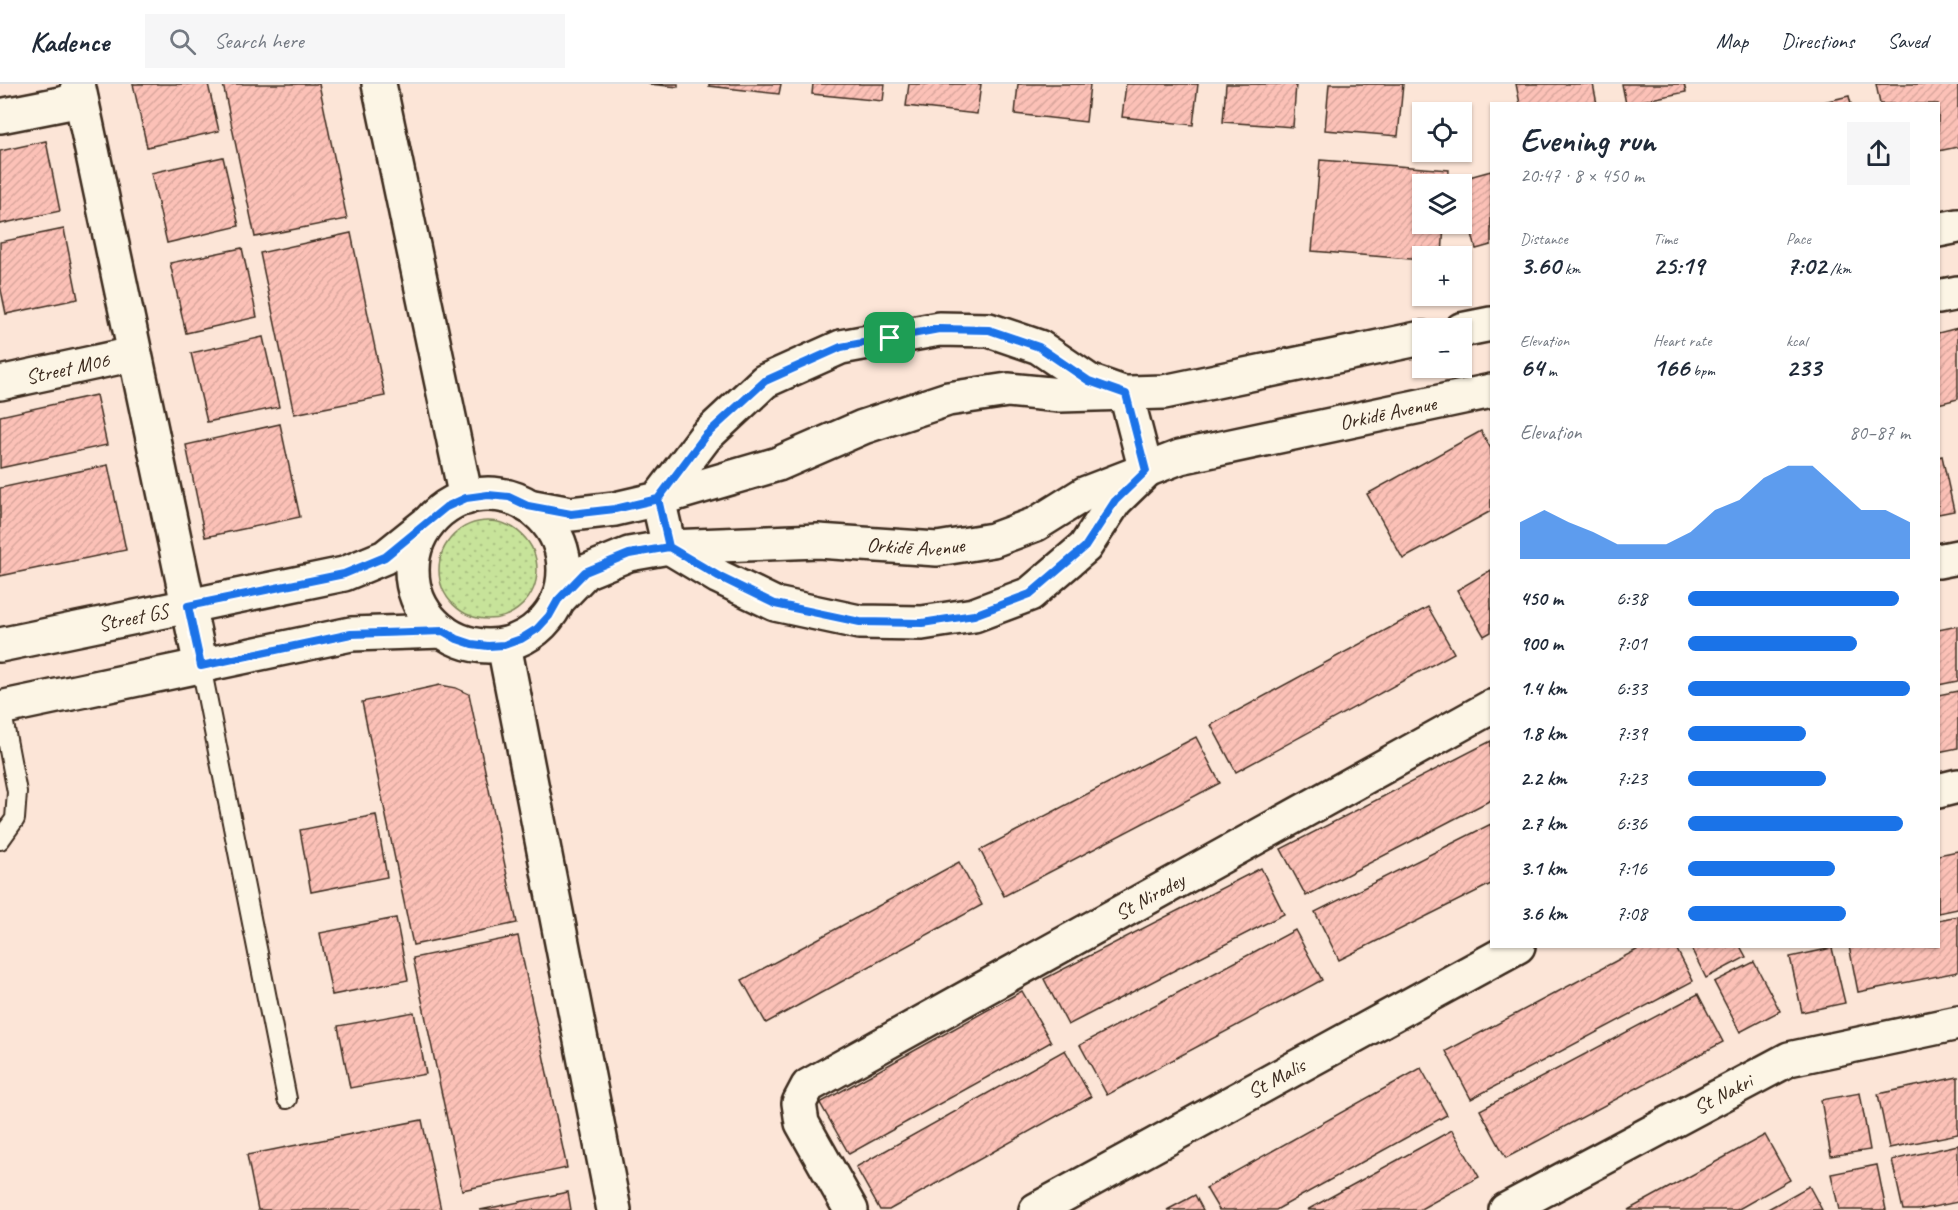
<!DOCTYPE html>
<html lang="en">
<head>
<meta charset="utf-8">
<style>
	:root { --surface:#fff; --page:#f6f6f7; --text:#1f2937; --muted:#747a83; --line:#e0e1e3; --accent:#1a73e8 }
	body { margin:0; font-family:Caveat,sans-serif; background:var(--page); color:var(--text); height:100vh; display:flex; flex-direction:column; font-size:22px; white-space:nowrap }
	* { box-sizing:border-box; margin:0 }
	p { font-size:20px; color:var(--muted) }
	.icon { flex:none; width:33px; height:33px; fill:none; stroke:currentColor; stroke-width:2; stroke-linecap:round; stroke-linejoin:round }
	.map { position:relative; flex:1; overflow:hidden }
	.panel { position:absolute; left:1490px; top:18px; width:450px; height:846px; display:flex; flex-direction:column; background:var(--surface); border-radius:0px; box-shadow:0 2px 4px #0004 }
	.panel>* { flex:none }
	.fabs { position:absolute; left:1412px; top:18px; display:grid; gap:12px }
	.fabs a { display:grid; place-items:center; width:60px; height:60px; border-radius:0px; background:var(--surface); box-shadow:0 2px 4px #0004; font-size:30px }
	.pin { position:absolute; display:grid; place-items:center; width:51px; height:51px; color:#fff; margin:-26px; border-radius:12px; box-shadow:0 3px 9px #0006 }
	.round { display:grid; place-items:center; flex:none; width:63px; height:63px; border-radius:0px; background:var(--page) }
	.headline { display:flex; align-items:center; justify-content:space-between; height:102px; padding:0 30px }
	h1 { font-size:33px; font-weight:600; line-height:45px }
	.metrics { display:grid; grid-template-columns:repeat(3,1fr); gap:9px; height:102px; padding:6px 30px }
	.metrics div { display:grid; align-content:center }
	.metrics b { font-size:26px; font-weight:600 }
	.metrics small { font-size:16px; font-weight:400 }
	.metrics p { font-size:16px }
	.chart { height:168px; padding:12px 30px }
	.chart p { display:flex; justify-content:space-between }
	.chart svg { width:100%; height:108px; margin-top:6px; fill:var(--accent); opacity:.7 }
	ul { padding:0 30px; list-style:none; font-size:20px }
	li { display:grid; grid-template-columns:96px 72px 1fr; align-items:center; height:45px }
	li i { height:15px; border-radius:8px; background:var(--accent) }
	header { display:flex; align-items:center; gap:36px; box-sizing:border-box; height:84px; padding:0 30px; background:var(--surface); border-bottom:2px solid var(--line) }
	header strong { font-size:28px }
	nav { display:flex; gap:33px; margin-inline-start:auto; font-size:21px }
	.search { width:420px; height:54px; background:var(--page); display:flex; align-items:center; gap:15px; box-sizing:border-box; padding:0 21px; border-radius:0px; color:var(--muted); font-size:22px }
	.map>svg:first-child { display:block }
	.grass { fill:url(#grass-dots); stroke:#81865c; stroke-width:1.5 }
	.building { fill:url(#building-hatch); stroke:#3b2a1e; stroke-width:1.5 }
	.lines { fill:none; stroke-linecap:round; stroke-linejoin:round }
	.lane-casing { stroke:#3b2a1e; stroke-width:22 }
	.street-casing { stroke:#3b2a1e; stroke-width:38 }
	.secondary-casing { stroke:#3b2a1e; stroke-width:38 }
	.lane { stroke:#fcf5e5; stroke-width:18 }
	.street { stroke:#fcf5e5; stroke-width:33 }
	.secondary { stroke:#fcf5e5; stroke-width:33 }
	.route-casing { stroke:#fff; stroke-width:12 }
	.route { stroke:#1a73e8; stroke-width:8 }
	.labels { text-anchor:middle; dominant-baseline:central; stroke-width:6; stroke-linejoin:round; paint-order:stroke }
	.street-label { font-size:21px; fill:#3b2a1e; stroke:#fcf5e5 }
</style>
</head>
<body>
<header>
<strong>Kadence</strong>
<div class="search"><svg class="icon" aria-label="search" viewBox="0 0 24 24"><circle cx="10" cy="10" r="6"/><path d="M15 15l6 6"/></svg>Search here</div>
<nav><a>Map</a><a>Directions</a><a>Saved</a></nav>
</header>
<div class="map">
<svg width="1958" height="1126" viewBox="0 0 1958 1126">
	<defs>
		<pattern id="grass-dots" width="8" height="8" patternUnits="userSpaceOnUse" patternTransform="scale(1.5)"><rect width="8" height="8" fill="#c7e39a"/><path d="M2 2h.1M6 6h.1" fill="none" stroke="#acc384" stroke-width="1.8" stroke-linecap="round"/></pattern>
		<pattern id="building-hatch" width="6" height="6" patternUnits="userSpaceOnUse" patternTransform="scale(1.5)"><rect width="6" height="6" fill="#fcc1b7"/><path d="M-1 1l2-2M0 6l6-6M5 7l2-2" fill="none" stroke="#d9a69d"/></pattern>
	</defs>
	<rect width="100%" height="100%" fill="#fce5d7"/>
	<filter id="ink" filterUnits="userSpaceOnUse"><feTurbulence type="fractalNoise" baseFrequency=".0167" numOctaves="2"/><feDisplacementMap in="SourceGraphic" scale="12" xChannelSelector="R" yChannelSelector="G"/><feConvolveMatrix kernelMatrix="1 2 1 2 8 2 1 2 1" color-interpolation-filters="sRGB"/></filter>
	<g filter="url(#ink)">
		<!-- grass -->
		<circle class="grass" cx="488" cy="486" r="49"/>
		<!-- building -->
		<g class="building">
			<path d="M133 0H208L219 47 147 63Z"/>
			<path d="M223 0H319L347 135 255 153Z"/>
			<path d="M648 0H678V3Z"/>
			<path d="M709 0H781L779 10 709 2Z"/>
			<path d="M813 0H885L883 17 812 10Z"/>
			<path d="M909 0H981L977 30 906 22Z"/>
			<path d="M1018 0H1090L1086 38 1015 30Z"/>
			<path d="M1126 0H1198L1193 41 1122 33Z"/>
			<path d="M1226 0H1296L1293 43 1223 38Z"/>
			<path d="M1329 0H1403L1398 52 1325 46Z"/>
			<path d="M1516 0H1593L1597 20H1520Z"/>
			<path d="M1622 0H1684L1686 8 1626 20Z"/>
			<path d="M1876 0H1958V63L1938 67V20H1880Z"/>
			<path d="M1849 12 1851 20H1815Z"/>
			<path d="M46 57 60 127 0 140V67Z"/>
			<path d="M223 73 239 142 167 159 151 89Z"/>
			<path d="M1320 76 1449 86 1448 100H1422V140H1444L1442 172H1422V176L1312 167Z"/>
			<path d="M1491 87V161L1476 165 1461 108V100H1459L1458 96Z"/>
			<path d="M64 145 78 215 6 230 0 201V158Z"/>
			<path d="M351 149 385 312 294 330 260 169Z"/>
			<path d="M242 164 257 233 186 249 170 179Z"/>
			<path d="M1958 244V315L1938 320V249Z"/>
			<path d="M263 253 279 323 207 338 191 269Z"/>
			<path d="M96 311 107 361 0 384V332Z"/>
			<path d="M280 340 300 433 205 453 186 361Z"/>
			<path d="M1481 347 1491 365V427L1403 475 1367 410Z"/>
			<path d="M1942 372 1954 427 1938 430V373Z"/>
			<path d="M108 381 126 466 0 492V404Z"/>
			<path d="M1491 486V548L1484 552 1457 506Z"/>
			<path d="M1428 523 1454 569 1236 688 1211 641Z"/>
			<path d="M1958 542V597L1938 601V546Z"/>
			<path d="M440 601 456 604 469 610 517 839 413 861 362 618Z"/>
			<path d="M1958 607V664L1938 668V611Z"/>
			<path d="M1196 653 1220 699 1004 812 980 766Z"/>
			<path d="M1491 657V716L1306 812 1281 765Z"/>
			<path d="M376 731 387 793 311 808 300 746Z"/>
			<path d="M1491 740V800L1339 876 1315 828Z"/>
			<path d="M1958 767V825L1938 829V771Z"/>
			<path d="M959 778 982 821 766 939 742 896Z"/>
			<path d="M1261 784 1284 830 1068 941 1044 895Z"/>
			<path d="M1958 832V888L1858 908 1849 862H1938V836Z"/>
			<path d="M396 834 408 896 332 911 320 849Z"/>
			<path d="M1295 846 1322 896 1107 1011 1080 961Z"/>
			<path d="M518 852 567 1084 462 1106 413 874Z"/>
			<path d="M1644 862H1675L1693 897 1471 1015 1446 967Z"/>
			<path d="M1690 862H1740L1746 873 1706 894Z"/>
			<path d="M1832 864 1845 919 1802 928 1790 873Z"/>
			<path d="M1754 878 1780 927 1740 948 1714 898Z"/>
			<path d="M1022 907 1051 958 849 1070 820 1019Z"/>
			<path d="M1698 910 1723 958 1506 1074 1480 1026Z"/>
			<path d="M414 928 426 990 350 1004 338 942Z"/>
			<path d="M1065 966 1091 1013 889 1126H880L856 1083Z"/>
			<path d="M1421 984 1447 1031 1276 1126H1219L1206 1104Z"/>
			<path d="M1958 993V1050L1889 1064 1878 1010Z"/>
			<path d="M1860 1009 1870 1066 1831 1072 1821 1016Z"/>
			<path d="M422 1036 441 1126H258L247 1071Z"/>
			<path d="M1452 1046 1479 1093 1419 1126H1307Z"/>
			<path d="M1765 1051 1790 1096 1737 1126H1628Z"/>
			<path d="M1958 1061V1118L1918 1126H1903L1892 1076Z"/>
			<path d="M1877 1081 1886 1126H1839L1831 1090Z"/>
			<path d="M1809 1102 1822 1126H1769L1768 1125Z"/>
			<path d="M568 1108 571 1126H480Z"/>
			<path d="M1195 1111 1203 1126H1167Z"/>
		</g>
		<g class="lines">
			<defs>
				<g id="lane">
					<path d="M201 582 287 1015"/>
					<path d="M0 756 15 735 17 708 1 624"/>
				</g>
				<g id="street">
					<path d="M78 0 201 582"/>
					<path d="M0 32 81 16"/>
					<path d="M939 245 989 246 1039 263 1089 297 1126 310 1146 387 1115 417 1085 463 1030 510 974 531 922 539 859 538 775 520 719 493 669 463 658 415 705 353 765 297 841 263Z"/>
					<path id="s1" d="M0 299 134 270"/>
					<path d="M1938 477 1958 473"/>
					<path d="M504 561 614 1126"/>
					<path d="M1938 707 1958 702"/>
					<path id="s2" d="M851 1126 802 1039 799 1019 808 1002 1491 623"/>
					<path id="s3" d="M1036 1126 1518 862"/>
					<path id="s4" d="M1506 1126 1789 975 1958 939"/>
				</g>
				<g id="secondary">
					<path d="M379 0 466 414"/>
					<path d="M1938 146 1958 142"/>
					<path d="M1938 213 1958 209"/>
					<path d="M1461 246 1491 240"/>
					<circle cx="488" cy="486" r="76"/>
					<path d="M528 422 571 430 615 425 658 415 778 380 863 343 948 315 1008 306 1060 311 1164 308 1422 254"/>
					<path id="s5" d="M558 516 585 488 629 470 669 463 818 457 937 465 993 456 1036 440 1084 410 1180 373 1491 307"/>
					<path id="s6" d="M0 561 344 490 385 473 426 440"/>
					<path d="M0 624 351 550 443 547"/>
				</g>
			</defs>
			<!-- lane casing -->
			<use href="#lane" class="lane-casing"/>
			<!-- street casing -->
			<use href="#street" class="street-casing"/>
			<!-- secondary casing -->
			<use href="#secondary" class="secondary-casing"/>
			<!-- lane -->
			<use href="#lane" class="lane"/>
			<!-- street -->
			<use href="#street" class="street"/>
			<!-- secondary -->
			<use href="#secondary" class="secondary"/>
		</g>
	</g>
	<g class="lines" filter="url(#ink)">
		<defs>
			<path id="route" d="M890 254 841 263 765 297 705 352 658 415 669 463 629 470 585 488 558 516 549 532 537 545 521 555 504 561 488 562 472 560 457 555 443 547 351 550 201 582 188 522 344 490 385 473 446 423 466 414 488 411 509 413 528 422 571 430 615 425 658 415 669 463 720 493 775 520 860 538 922 539 974 531 1030 510 1085 463 1115 417 1146 387 1126 310 1089 297 1039 263 989 246 939 245 890 254"/>
		</defs>
		<!-- route casing -->
		<use href="#route" class="route-casing"/>
		<!-- route -->
		<use href="#route" class="route"/>
	</g>
	<g class="labels">
		<!-- street labels -->
		<g class="street-label">
			<text stroke="none"><textPath href="#s1" startOffset="69">Street M06</textPath></text>
			<text stroke="none"><textPath href="#s5" startOffset="870">Orkidē Avenue</textPath></text>
			<text stroke="none"><textPath href="#s5" startOffset="374">Orkidē Avenue</textPath></text>
			<text stroke="none"><textPath href="#s6" startOffset="136">Street GS</textPath></text>
			<text stroke="none"><textPath href="#s2" startOffset="530">St Nirodey</textPath></text>
			<text stroke="none"><textPath href="#s3" startOffset="274">St Malis</textPath></text>
			<text stroke="none"><textPath href="#s4" startOffset="246">St Nakri</textPath></text>
		</g>
	</g>
</svg>
<div class="fabs">
<a><svg class="icon" aria-label="locate" viewBox="0 0 24 24"><circle cx="12" cy="12" r="6"/><path d="M12 2v4M12 18v4M2 12h4M18 12h4"/></svg></a>
<a><svg class="icon" aria-label="layers" viewBox="0 0 24 24"><path d="M12 4l9 5-9 5-9-5zM3 14l9 5 9-5"/></svg></a>
<a>+</a>
<a>−</a>
</div>
<div class="pin" style="left:890px;top:254px;background:#1e9e55"><svg class="icon" aria-label="arrive" viewBox="0 0 24 24"><path d="M6 21V4h12l-3 4 3 4H6"/></svg></div>
<section class="panel">
<div class="headline"><div><h1>Evening run</h1><p>20:47 · 8 × 450 m</p></div><a class="round"><svg class="icon" aria-label="share" viewBox="0 0 24 24"><path d="M12 15V3M7 8l5-5 5 5M5 13v7h14v-7"/></svg></a></div>
<div class="metrics">
<div><p>Distance</p><b>3.60<small> km</small></b></div>
<div><p>Time</p><b>25:19</b></div>
<div><p>Pace</p><b>7:02<small> /km</small></b></div>
</div>
<div class="metrics">
<div><p>Elevation</p><b>64<small> m</small></b></div>
<div><p>Heart rate</p><b>166<small> bpm</small></b></div>
<div><p>kcal</p><b>233</b></div>
</div>
<div class="chart"><p><span>Elevation</span>80–87 m</p>
<svg viewBox="0 0 160 44" preserveAspectRatio="none"><path d="M0 44V29L10 24L20 29L30 33L40 38L50 38L60 38L70 33L80 24L90 20L100 11L110 6L120 6L130 15L140 24L150 24L160 29V44z"/></svg>
</div>
<ul>
<li><b>450 m</b>6:38<i style="width:95%"></i></li>
<li><b>900 m</b>7:01<i style="width:76%"></i></li>
<li><b>1.4 km</b>6:33<i style="width:100%"></i></li>
<li><b>1.8 km</b>7:39<i style="width:53%"></i></li>
<li><b>2.2 km</b>7:23<i style="width:62%"></i></li>
<li><b>2.7 km</b>6:36<i style="width:97%"></i></li>
<li><b>3.1 km</b>7:16<i style="width:66%"></i></li>
<li><b>3.6 km</b>7:08<i style="width:71%"></i></li>
</ul>
</section>
</div>
</body>
</html>
